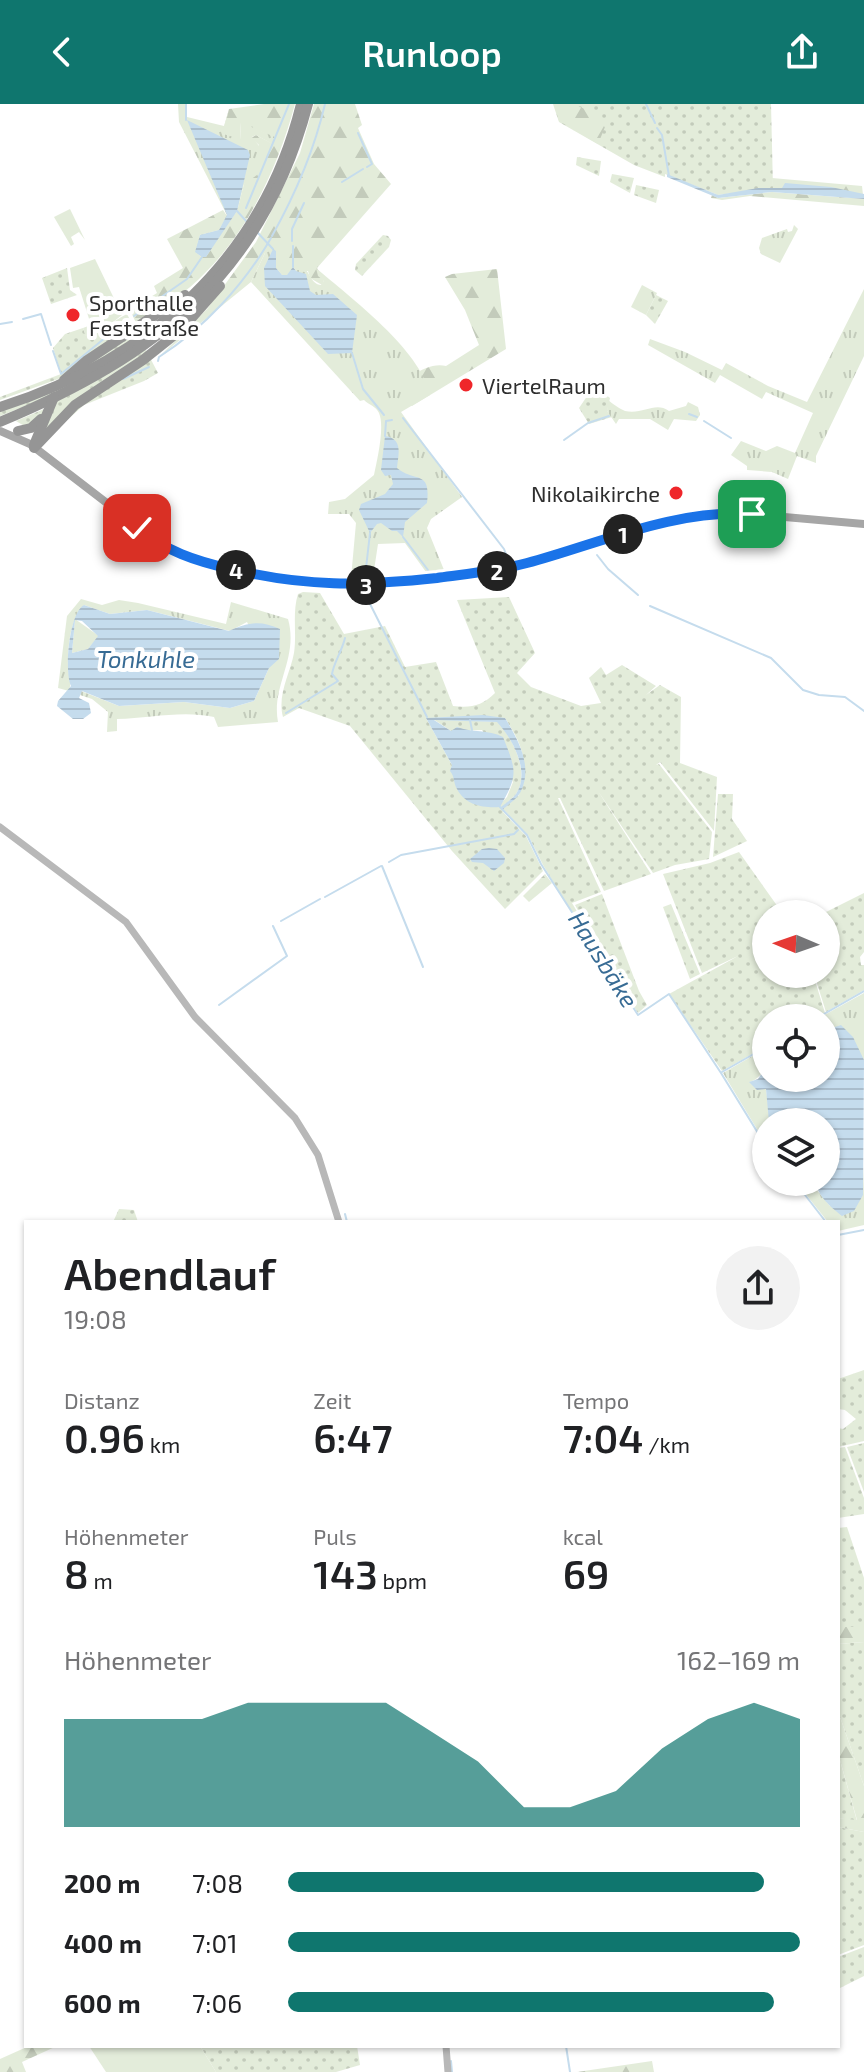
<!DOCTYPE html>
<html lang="de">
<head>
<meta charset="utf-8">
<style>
	:root { --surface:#fff; --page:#f2f2f2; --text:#202124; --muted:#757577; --accent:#0f766e }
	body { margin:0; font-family:"Exo 2",sans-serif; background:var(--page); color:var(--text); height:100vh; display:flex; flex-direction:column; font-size:30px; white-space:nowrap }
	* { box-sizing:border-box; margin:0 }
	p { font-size:26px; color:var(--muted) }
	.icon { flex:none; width:44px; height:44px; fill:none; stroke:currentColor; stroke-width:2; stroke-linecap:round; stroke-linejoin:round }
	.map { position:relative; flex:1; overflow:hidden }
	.details { position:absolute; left:24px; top:1116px; width:816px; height:828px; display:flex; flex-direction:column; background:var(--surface); border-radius:0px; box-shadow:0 2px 6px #0004 }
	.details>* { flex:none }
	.needle { width:52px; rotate:272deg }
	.tools { position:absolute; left:752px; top:796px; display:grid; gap:16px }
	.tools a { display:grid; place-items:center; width:88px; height:88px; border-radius:50%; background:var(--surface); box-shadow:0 2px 6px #0004; font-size:40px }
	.pin { position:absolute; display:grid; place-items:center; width:68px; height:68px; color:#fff; margin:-34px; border-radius:16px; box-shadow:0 4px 12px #0006 }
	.km { position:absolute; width:40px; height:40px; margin:-20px; border-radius:50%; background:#222; color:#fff; font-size:22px; line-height:40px; text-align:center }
	.round { display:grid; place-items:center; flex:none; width:84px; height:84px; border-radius:42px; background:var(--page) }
	.head { display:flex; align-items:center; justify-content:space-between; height:136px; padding:0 40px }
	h1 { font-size:44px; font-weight:600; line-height:60px }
	.stats { display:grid; grid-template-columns:repeat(3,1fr); gap:12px; height:136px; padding:8px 40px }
	.stats div { display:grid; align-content:center }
	.stats b { font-size:40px; font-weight:600 }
	.stats small { font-size:22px; font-weight:400 }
	.stats p { font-size:22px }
	.chart { height:224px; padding:16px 40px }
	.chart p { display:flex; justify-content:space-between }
	.chart svg { width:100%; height:144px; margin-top:8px; fill:var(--accent); opacity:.7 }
	ul { padding:0 40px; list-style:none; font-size:26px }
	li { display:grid; grid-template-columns:128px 96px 1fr; align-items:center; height:60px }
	li i { height:20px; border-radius:10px; background:var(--accent) }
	header { display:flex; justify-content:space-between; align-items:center; height:104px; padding:0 40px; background:var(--accent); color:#fff; font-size:36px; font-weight:600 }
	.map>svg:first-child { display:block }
	.grass { fill:url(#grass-dots); fill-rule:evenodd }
	.forest { fill:url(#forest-firs) }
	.park { fill:url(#park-tufts) }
	.pitch { fill:#e3ecda }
	.water { fill:url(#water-rules); fill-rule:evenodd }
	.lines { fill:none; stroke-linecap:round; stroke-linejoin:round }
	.stream { stroke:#c5dced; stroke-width:2 }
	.secondary { stroke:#b8b8b8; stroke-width:7 }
	.primary { stroke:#a6a6a6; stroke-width:8 }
	.motorway { stroke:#959595; stroke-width:10 }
	.route-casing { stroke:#fff; stroke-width:16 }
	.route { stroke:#1a73e8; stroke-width:10 }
	.poi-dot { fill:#ef262a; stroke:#fff; stroke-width:3 }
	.labels { text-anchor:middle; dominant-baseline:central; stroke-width:8; stroke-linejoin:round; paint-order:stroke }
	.poi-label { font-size:22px; fill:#2e2e2e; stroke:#fff; text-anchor:start }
	.water-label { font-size:24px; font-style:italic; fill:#376b94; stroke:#fff }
</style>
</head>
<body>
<header><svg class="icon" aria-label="back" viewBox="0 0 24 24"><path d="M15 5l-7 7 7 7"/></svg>Runloop<svg class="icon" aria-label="share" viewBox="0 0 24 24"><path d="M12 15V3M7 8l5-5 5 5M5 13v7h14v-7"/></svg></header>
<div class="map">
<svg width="864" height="1968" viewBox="0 0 864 1968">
	<defs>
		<pattern id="grass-dots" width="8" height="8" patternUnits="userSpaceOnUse" patternTransform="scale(2)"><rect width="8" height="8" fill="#e3ecda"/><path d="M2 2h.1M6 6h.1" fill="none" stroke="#c3cbbb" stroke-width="1.8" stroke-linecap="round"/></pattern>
		<pattern id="forest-firs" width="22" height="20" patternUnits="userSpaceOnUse" patternTransform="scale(2)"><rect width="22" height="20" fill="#e3ecda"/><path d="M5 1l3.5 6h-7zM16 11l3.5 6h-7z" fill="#c3cbbb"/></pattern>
		<pattern id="park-tufts" width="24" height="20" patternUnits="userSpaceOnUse" patternTransform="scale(2)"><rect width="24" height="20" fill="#e3ecda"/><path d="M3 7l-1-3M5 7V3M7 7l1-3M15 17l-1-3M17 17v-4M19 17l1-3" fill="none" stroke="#c3cbbb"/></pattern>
		<pattern id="water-rules" width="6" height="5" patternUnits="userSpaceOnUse" patternTransform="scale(2)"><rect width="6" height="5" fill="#c5dced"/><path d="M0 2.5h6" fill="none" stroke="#aabdcc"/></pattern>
	</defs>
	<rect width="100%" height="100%" fill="#fff"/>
	<!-- grass -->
	<g class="grass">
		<path d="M553 0H771L773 84 718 91 665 70V73L634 61 559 18Z"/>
		<path d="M577 53 601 57 599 72 576 61Z"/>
		<path d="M612 70 634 74 630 89 610 78Z"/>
		<path d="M636 81 659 86 656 99 634 91Z"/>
		<path d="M383 131 388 132 391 136 389 143 362 172 355 166 356 160Z"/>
		<path d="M67 164 70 186 77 191 51 200 42 174Z"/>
		<path d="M656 191 668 197 655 220 646 211Z"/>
		<path d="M127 210 158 269 144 277 84 301 46 335 16 317 44 305 51 292 0 312V308L61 274 0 296V293L61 270 53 244 65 230 83 224 86 232C102 227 113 217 127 210Z"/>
		<path d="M594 282 610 294 607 307 612 313 589 320 579 304Z"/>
		<path d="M303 488 320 489 344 530 385 522 405 563 436 558 453 602C471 604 482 602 495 589L457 496 509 493 535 549 517 569 531 583 581 602 601 599 589 574 601 563 606 571 622 561 656 582 646 591 660 581 681 593 680 659 717 673 714 727 660 658 656 661 659 660 712 728 709 755 675 761 653 769 598 687 651 770 604 787 560 694H558L601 788 572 799 588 826 584 829 543 761 528 731 504 706 503 708 526 732 543 767 505 805 452 747 350 622 299 604 283 613C277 591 290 570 294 549 297 529 292 509 298 490ZM426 614H505C525 646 527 655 519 691L502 704C506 699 512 695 516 690 531 669 512 634 498 618L433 615 451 627 482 626 513 678 507 693 501 699 452 661Z"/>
		<path d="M718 690H733L732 715 747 737 713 753Z"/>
		<path d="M739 748 783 810H766V870H813L825 909 816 914H766V942L722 967 669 890 738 852 702 869 663 770 710 759Z"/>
		<path d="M864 789V848L860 853 861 861H864V886L826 908 814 870H826V810H822Z"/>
		<path d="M602 790 639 887 647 901 638 909 586 831 590 828 575 801Z"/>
		<path d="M671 800 700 870 690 875 663 803Z"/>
		<path d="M119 1105 134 1106 138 1118H113Z"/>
		<path d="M864 1266V1337L838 1343V1324L843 1325 856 1315 845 1306 838 1305V1275Z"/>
		<path d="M864 1339V1388L847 1343Z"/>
		<path d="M845 1343 864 1394V1410L838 1414V1344Z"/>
		<path d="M847 1423 864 1474V1523H838V1424Z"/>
		<path d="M864 1538V1682L838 1607V1540Z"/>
		<path d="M838 1649 857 1717 838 1714Z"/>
		<path d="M838 1723 864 1728V1841L838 1851Z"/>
		<path d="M864 1843V1872L838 1885V1853Z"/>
		<path d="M200 1942H357L360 1961 336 1968H216Z"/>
	</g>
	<!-- forest -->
	<g class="forest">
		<path d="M264 0H295C279 60 250 124 206 168 186 189 161 205 137 221L130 206 157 189 154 182 183 164 167 135 223 106 227 112 219 126 200 131 195 148 202 153 237 107 244 80 259 41 251 34 256 31 273 40 276 34 240 19 241 36 222 30 229 5Z"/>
		<path d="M314 0H355L362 21 358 24 374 60 391 80 317 164 324 177 322 181 310 174 308 167H296L294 164 287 171H282L276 164V147L265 149 251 178 159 253 207 205 256 138 300 49Z"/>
		<path d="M554 0C573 0 598 4 605 23L598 40 559 17Z"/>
		<path d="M772 74 862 82 863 91 843 86 773 84Z"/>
		<path d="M772 88 864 95V102L750 92 722 96 711 94 712 91 718 94Z"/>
		<path d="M497 165 506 245 412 302 386 289C403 278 426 257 446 262L479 241 465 206 445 173 452 170Z"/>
		<path d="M545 770 552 779 529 798 523 792Z"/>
		<path d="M838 1523H864V1538L838 1540Z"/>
		<path d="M838 1607 864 1682V1728L838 1723V1714L857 1716 838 1649Z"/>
		<path d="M29 1942H57L22 1958 26 1968H0V1955Z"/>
		<path d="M652 1957 654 1968H577Z"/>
	</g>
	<!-- park -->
	<g class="park">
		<path d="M178 0H185L187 13 224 22 229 5 223 30 241 35 240 18 277 34 274 41 256 31 252 33 263 47 257 71 244 80 237 107 206 153H202L194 148 200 131 219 126 227 111 179 18Z"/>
		<path d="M794 121 798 125 780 159 761 150 759 144 762 134 787 125 788 128 792 127Z"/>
		<path d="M274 139 276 164 282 171H287L293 163 296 167 303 163C310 168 311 180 321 181L324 177 318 172 316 164C352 195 420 245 430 291L401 308 462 393 431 415 427 424 444 466 426 468 405 439 378 440 373 473 351 474 356 419 349 410H328L329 398 345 395 374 371C377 356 385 323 379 309 376 302 369 301 364 296L360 297 251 178 265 149Z"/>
		<path d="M642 181 657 189 646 211 631 203Z"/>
		<path d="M864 185V252L816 352V359L797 352 788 375 772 368 747 366V362L731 351 741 337 766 347 777 342 795 349 813 309 766 288 762 295 720 271 715 279 648 241 650 235 685 248 722 266 726 259 768 282 807 298Z"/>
		<path d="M608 296C613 300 620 305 625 307 643 311 655 297 669 307L686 302 688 298 698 303 700 311 696 317 674 315 668 326 650 315H619L616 320 607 307Z"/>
		<path d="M81 495 102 501 119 496 138 499 226 520 231 498 288 515C299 554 271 582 278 618L218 623 214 613C183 606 150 614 117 615V627L107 628 108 608 92 595 80 591 81 587 119 602 184 598 230 604 254 597 269 564 247 518 230 527 147 506 110 510 84 501C70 516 68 541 68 562 68 571 72 578 69 587L58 584 67 512Z"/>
		<path d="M75 515 99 532 88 545 72 549Z"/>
		<path d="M864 889V956L836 923 826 926V914H819Z"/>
		<path d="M766 944C766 960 765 972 750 978L766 985 770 1015 766 1018V1040L723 969Z"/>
		<path d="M864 1061V1121L838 1127V1118H828L796 1078H816V1085L830 1102 863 1091Z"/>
	</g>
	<!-- pitch -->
	<g class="pitch">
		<path d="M70 105 85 136 79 128 71 133 74 140 71 142 54 113Z"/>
		<path d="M95 155 122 211 103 226 86 233 83 224 91 221 79 183 73 184 70 164Z"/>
		<path d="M89 1942H200L216 1968H106Z"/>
	</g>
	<!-- water -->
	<g class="water">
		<path d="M187 16 248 46 250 51 237 107 206 153H202L195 148 200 131 219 126 227 111Z"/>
		<path d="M667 70 718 91 758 84H782L785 79 831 83 864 90V95L772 88 718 94 667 73Z"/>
		<path d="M273 145 276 147V164L282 171H287L293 163 296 167 306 170 310 187 316 191 333 190 357 211 352 249 328 250 265 182 264 164Z"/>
		<path d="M385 332C404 335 398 351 397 364 415 379 431 365 427 399L405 418 403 433 397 427H392L381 419 377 420 370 429 359 406 361 400 385 390 393 380 391 371 385 372 381 366Z"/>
		<path d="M84 501 110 510 147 506 229 527C248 518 261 516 280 525L279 555 269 564 254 597 230 604 184 598 119 602 82 587 79 594 89 599 91 609 83 615H73L57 602 58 597 71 582C64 567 69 509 84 501ZM75 516 82 517 98 532 88 545 72 549Z"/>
		<path d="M483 611 505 614C518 635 533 662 521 687 518 694 509 700 503 705L501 703C506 699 512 695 516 690 531 668 512 634 497 618L434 616 451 627 457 623C472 629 488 625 503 633 517 668 518 671 500 703 484 704 466 702 457 685 453 678 455 673 450 667L452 661 426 614Z"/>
		<path d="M489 744 497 745 505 754 504 759 494 767 483 759 472 758 470 755 482 745Z"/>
		<path d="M841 921 853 933 864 956 863 1091 854 1107 842 1112C832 1104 817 1092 816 1078H826V1018H769L766 985 757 986 749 978 758 975 766 963V974H826V926Z"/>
	</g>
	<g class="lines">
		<!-- stream -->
		<g class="stream">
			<path d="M186 0V16"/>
			<path d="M646 0 655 19"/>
			<path d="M657 24 662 31 669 72"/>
			<path d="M358 29 372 60 367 63"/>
			<path d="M342 78 363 65"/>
			<path d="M246 104 289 0"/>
			<path d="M237 107 247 118"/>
			<path d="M257 128 273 145"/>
			<path d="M272 132C296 89 314 47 325 0"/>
			<path d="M292 137V125L304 99"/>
			<path d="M293 142V163"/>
			<path d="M134 212 187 175 202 153"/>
			<path d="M23 215 41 210 51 241"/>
			<path d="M0 220 12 218"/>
			<path d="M53 247 61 270 122 220"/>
			<path d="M352 249 363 285 384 311"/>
			<path d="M158 257 159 253C204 224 244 181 271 134"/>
			<path d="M123 275 149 263"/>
			<path d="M689 310 697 313"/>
			<path d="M403 314 504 445 508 455"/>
			<path d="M704 317 731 334"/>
			<path d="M385 332 386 317 392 316"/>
			<path d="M564 336 588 319 609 312"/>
			<path d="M403 433 428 466"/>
			<path d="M597 451 608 465 638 491"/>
			<path d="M365 473 370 429"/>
			<path d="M364 488 427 613"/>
			<path d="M650 502 771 554 803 586 819 591 845 593 864 607"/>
			<path d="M286 609 338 577 332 570C334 558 342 547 345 534"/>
			<path d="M470 616 472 626"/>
			<path d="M500 703 527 731 541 760 638 911 669 890 721 969 766 1042"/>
			<path d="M389 758 401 751 514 730 518 726"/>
			<path d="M382 762 423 863"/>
			<path d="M325 793 381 762"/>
			<path d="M281 817 320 795"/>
			<path d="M219 901 287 852 273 822"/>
			<path d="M817 914 864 887"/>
			<path d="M722 968 766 943"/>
			<path d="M795 1078 826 1118"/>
			<path d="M345 1110 347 1118"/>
			<path d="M838 1131 864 1126"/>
			<path d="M566 1942 570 1968"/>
			<path d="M451 1957 452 1968"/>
		</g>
		<!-- secondary -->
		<g class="secondary">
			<path d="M0 723 126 818 195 913 295 1014 318 1051 339 1118"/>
			<path d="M446 1942 448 1968"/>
		</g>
		<!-- primary -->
		<path class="primary" d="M0 327 30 340 168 446 202 458 300 478 378 480 505 465 698 411 752 410 864 420"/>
		<!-- motorway -->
		<g class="motorway">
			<path d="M64 276 86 257 185 191"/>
			<path d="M0 303C148 256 263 155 301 0"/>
			<path d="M0 318C156 253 263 170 308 0"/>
			<path d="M18 327 31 324 41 315"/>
			<path d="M34 341 54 293"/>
			<path d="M34 344 75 301 143 256 182 225 220 182"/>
		</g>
	</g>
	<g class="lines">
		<defs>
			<path id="route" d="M137 424C166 447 195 457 231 465 306 483 361 482 437 474 467 470 497 467 527 459 601 439 674 405 752 410"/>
		</defs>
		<!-- route casing -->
		<use href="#route" class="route-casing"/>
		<!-- route -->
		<use href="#route" class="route"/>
	</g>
	<!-- markers -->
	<g class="poi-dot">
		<circle cx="73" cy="211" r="8"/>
		<circle cx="466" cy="281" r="8"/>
		<circle cx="676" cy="389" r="8"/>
	</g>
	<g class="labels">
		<!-- poi labels -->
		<g class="poi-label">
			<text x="89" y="198">Sporthalle<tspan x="89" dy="25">Feststraße</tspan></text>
			<text x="482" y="281">ViertelRaum</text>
			<text x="660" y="389" text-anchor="end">Nikolaikirche</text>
		</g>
		<!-- water labels -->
		<g class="water-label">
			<text x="146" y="554">Tonkuhle</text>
			<text transform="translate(604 855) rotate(58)">Hausbäke</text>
		</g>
	</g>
</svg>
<div class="tools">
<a><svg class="needle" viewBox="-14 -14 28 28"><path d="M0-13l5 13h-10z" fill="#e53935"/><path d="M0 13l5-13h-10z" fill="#757577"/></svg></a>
<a><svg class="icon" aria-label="locate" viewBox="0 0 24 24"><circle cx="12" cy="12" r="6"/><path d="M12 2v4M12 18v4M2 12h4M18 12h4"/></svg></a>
<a><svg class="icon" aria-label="layers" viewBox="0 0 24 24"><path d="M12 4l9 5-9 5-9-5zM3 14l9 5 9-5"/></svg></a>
</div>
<div class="pin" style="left:752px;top:410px;background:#1e9e55"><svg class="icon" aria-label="arrive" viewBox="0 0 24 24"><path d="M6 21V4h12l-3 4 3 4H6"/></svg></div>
<div class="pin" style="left:137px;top:424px;background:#d93025"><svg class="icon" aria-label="check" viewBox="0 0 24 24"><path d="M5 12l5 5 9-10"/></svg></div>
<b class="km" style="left:623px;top:430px">1</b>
<b class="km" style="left:497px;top:467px">2</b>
<b class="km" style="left:366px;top:481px">3</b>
<b class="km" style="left:236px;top:466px">4</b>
<section class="details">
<div class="head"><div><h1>Abendlauf</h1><p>19:08</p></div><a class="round"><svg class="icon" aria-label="share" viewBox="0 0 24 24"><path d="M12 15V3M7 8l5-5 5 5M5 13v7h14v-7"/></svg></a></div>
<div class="stats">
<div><p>Distanz</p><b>0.96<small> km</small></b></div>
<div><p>Zeit</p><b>6:47</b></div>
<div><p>Tempo</p><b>7:04<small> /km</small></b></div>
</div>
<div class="stats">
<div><p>Höhenmeter</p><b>8<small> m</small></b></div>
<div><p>Puls</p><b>143<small> bpm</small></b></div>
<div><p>kcal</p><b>69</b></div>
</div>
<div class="chart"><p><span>Höhenmeter</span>162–169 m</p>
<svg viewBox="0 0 160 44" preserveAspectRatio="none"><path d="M0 44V11L10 11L20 11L30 11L40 6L50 6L60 6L70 6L80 15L90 24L100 38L110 38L120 33L130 20L140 11L150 6L160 11V44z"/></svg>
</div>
<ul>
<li><b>200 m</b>7:08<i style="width:93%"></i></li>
<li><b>400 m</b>7:01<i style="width:100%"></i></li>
<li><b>600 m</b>7:06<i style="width:95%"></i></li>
</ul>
</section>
</div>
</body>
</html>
